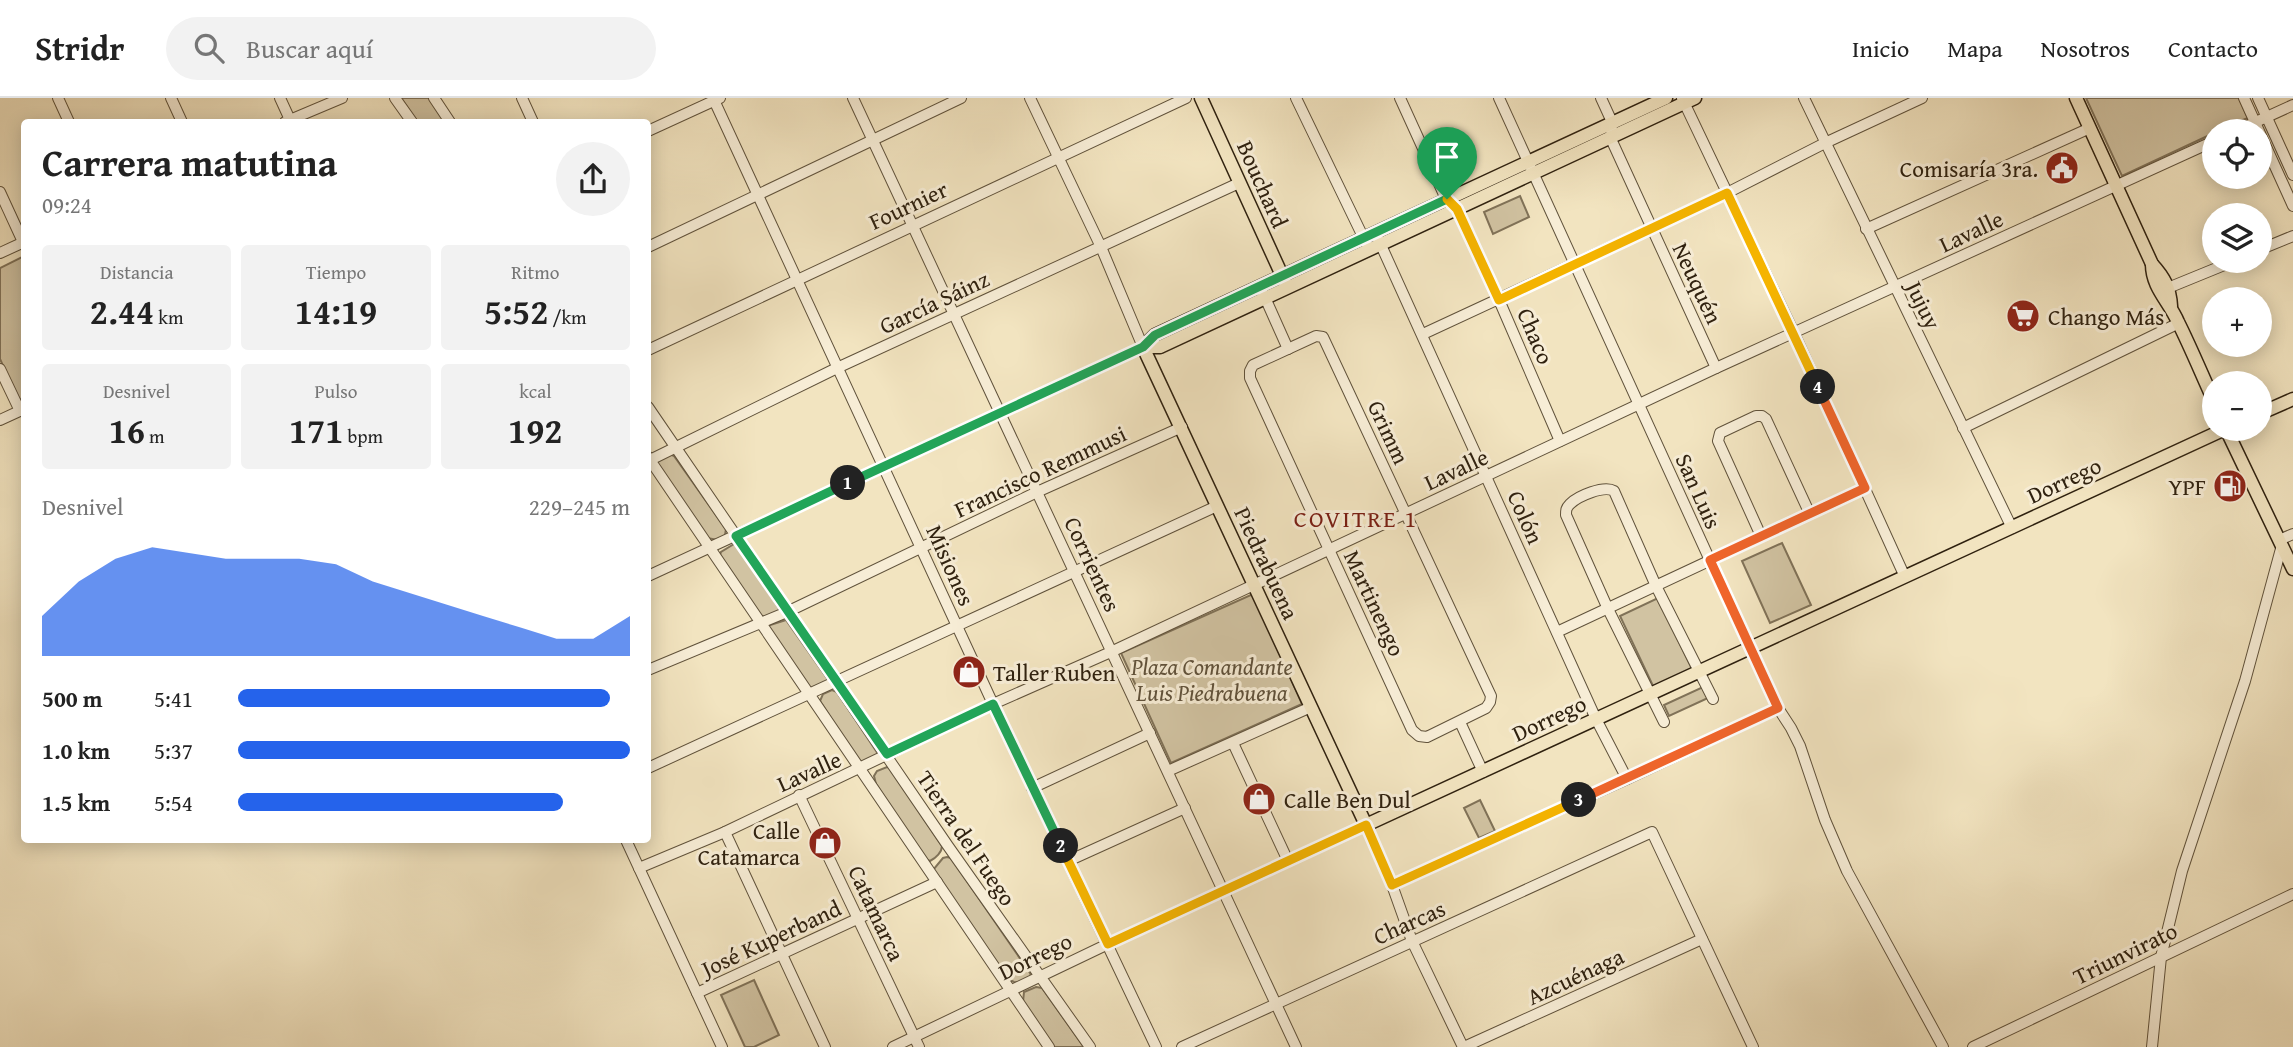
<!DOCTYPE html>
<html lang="es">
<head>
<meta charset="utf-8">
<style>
	:root { --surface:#fff; --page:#f2f2f2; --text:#222; --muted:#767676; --line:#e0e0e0; --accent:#2563eb }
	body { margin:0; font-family:"Gentium Book Plus",serif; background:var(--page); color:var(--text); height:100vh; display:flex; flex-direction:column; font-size:26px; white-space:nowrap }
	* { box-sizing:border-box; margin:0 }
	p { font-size:23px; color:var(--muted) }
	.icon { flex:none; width:38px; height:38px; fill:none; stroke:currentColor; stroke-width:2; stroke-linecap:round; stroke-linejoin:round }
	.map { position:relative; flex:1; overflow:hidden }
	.side { position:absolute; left:21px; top:21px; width:630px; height:724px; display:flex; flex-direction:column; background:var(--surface); border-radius:7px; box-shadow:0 4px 18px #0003 }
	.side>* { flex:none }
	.controls { position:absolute; left:2202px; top:21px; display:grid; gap:14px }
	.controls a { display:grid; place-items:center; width:70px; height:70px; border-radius:50%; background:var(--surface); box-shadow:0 4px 18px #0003; font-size:35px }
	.pin { position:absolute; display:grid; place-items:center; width:60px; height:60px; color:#fff; margin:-72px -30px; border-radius:50% 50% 50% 0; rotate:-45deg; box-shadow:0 0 7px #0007 }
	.pin .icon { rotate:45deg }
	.km { position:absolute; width:35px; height:35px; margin:-18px; border-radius:50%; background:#222; color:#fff; font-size:19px; line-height:35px; text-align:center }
	.round { display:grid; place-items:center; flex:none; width:74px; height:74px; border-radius:37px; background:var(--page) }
	.overview { display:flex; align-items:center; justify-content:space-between; height:119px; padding:0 21px }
	h1 { font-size:38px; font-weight:800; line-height:52px }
	.stats { display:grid; grid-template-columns:repeat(3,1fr); gap:10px; height:119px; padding:7px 21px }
	.stats div { display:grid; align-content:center; border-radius:7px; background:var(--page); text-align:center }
	.stats b { font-size:35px; font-weight:800 }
	.stats small { font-size:19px; font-weight:400 }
	.stats p { font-size:19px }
	.chart { height:196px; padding:14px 21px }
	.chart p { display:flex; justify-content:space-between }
	.chart svg { width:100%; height:126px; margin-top:7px; fill:var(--accent); opacity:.7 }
	ul { padding:0 21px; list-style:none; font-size:23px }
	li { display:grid; grid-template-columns:112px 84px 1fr; align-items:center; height:52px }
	li i { height:18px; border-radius:9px; background:var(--accent) }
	header { display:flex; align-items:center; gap:42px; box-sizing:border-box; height:98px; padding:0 35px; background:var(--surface); border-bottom:2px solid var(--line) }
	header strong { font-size:33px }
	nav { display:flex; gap:38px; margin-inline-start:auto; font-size:24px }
	.search { width:490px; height:63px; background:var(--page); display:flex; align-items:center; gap:18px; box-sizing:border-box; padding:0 24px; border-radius:38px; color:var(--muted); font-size:26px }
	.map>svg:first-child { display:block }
	.green { fill:#d1c3a2; stroke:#807258; stroke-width:2 }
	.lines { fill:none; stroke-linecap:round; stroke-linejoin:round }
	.minor-casing { stroke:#60523b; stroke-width:12 }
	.major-casing { stroke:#2f210f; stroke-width:15 }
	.minor { stroke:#f7edd6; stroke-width:10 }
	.major { stroke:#f2e4c0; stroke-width:12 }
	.split-1-casing { stroke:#fff; stroke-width:14 }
	.split-2-casing { stroke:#fff; stroke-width:14 }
	.split-3-casing { stroke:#fff; stroke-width:14 }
	.split-4-casing { stroke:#fff; stroke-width:14 }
	.split-5-casing { stroke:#fff; stroke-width:14 }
	.split-1 { stroke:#22a559; stroke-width:9 }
	.split-2 { stroke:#22a559; stroke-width:9 }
	.split-3 { stroke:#f5b400; stroke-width:9 }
	.split-4 { stroke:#f0652b; stroke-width:9 }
	.split-5 { stroke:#f5b400; stroke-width:9 }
	.labels { text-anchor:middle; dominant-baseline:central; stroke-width:6; stroke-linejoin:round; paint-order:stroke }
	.poi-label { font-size:23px; fill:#2f210f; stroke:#f7edd6; text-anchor:end }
	.street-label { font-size:23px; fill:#2f210f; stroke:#f7edd6 }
	.park-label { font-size:23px; font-style:italic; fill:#60523b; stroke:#f7edd6 }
	.neighbourhood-label { font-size:24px; letter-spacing:2px; fill:#7a1f14; stroke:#f7edd6 }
</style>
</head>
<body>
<header>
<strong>Stridr</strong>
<div class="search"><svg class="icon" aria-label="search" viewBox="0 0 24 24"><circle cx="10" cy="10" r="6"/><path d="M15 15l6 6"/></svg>Buscar aquí</div>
<nav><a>Inicio</a><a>Mapa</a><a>Nosotros</a><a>Contacto</a></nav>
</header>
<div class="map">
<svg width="2293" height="949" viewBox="0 0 2293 949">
	<rect width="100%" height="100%" fill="#f2e4c0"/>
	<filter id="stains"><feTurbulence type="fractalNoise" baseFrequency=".00286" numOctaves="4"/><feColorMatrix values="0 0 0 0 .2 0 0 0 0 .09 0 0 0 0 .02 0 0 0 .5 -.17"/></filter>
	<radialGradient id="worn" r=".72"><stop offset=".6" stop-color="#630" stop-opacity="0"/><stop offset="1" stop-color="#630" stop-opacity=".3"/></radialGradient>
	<!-- green -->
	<g class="green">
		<path d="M401 0H429L445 24H417Z"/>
		<path d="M2086 0H2239L2248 20 2214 33V35L2122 78Z"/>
		<path d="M1520 98 1529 119 1493 136 1484 114Z"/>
		<path d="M24 158V302L18 301 0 261V170Z"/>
		<path d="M670 356 674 358 726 431 725 437 718 442 707 440 657 366 658 362Z"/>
		<path d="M1782 445 1811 507 1770 525 1742 463Z"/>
		<path d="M734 446 737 447 780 512 772 519 762 518 759 515 720 457 721 454Z"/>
		<path d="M1253 496 1302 606 1171 665 1121 555Z"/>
		<path d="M1658 500 1692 571 1654 590 1620 518Z"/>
		<path d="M786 522 829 583 827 588 810 590 767 528Z"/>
		<path d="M1703 589 1708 600 1669 618 1664 607Z"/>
		<path d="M832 592 837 594 880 659 864 665 858 662 820 603 823 596Z"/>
		<path d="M887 669 890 670 942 748C942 754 936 760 930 763L925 761 876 686 874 678 877 673Z"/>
		<path d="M1480 702 1495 733 1479 740 1464 710Z"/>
		<path d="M947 759 951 760 1030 875 1032 881 1027 885 1014 884 1008 881 933 772 943 760Z"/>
		<path d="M754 882 779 937 754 949H745L721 897Z"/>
		<path d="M1036 889 1042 890 1084 949H1054L1023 904 1024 894Z"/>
	</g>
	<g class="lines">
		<defs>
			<g id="minor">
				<path d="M58 0 69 24"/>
				<path d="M171 0 182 24"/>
				<path d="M280 0 291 24"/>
				<path d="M395 0 412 24"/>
				<path d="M434 0 450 24"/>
				<path d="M522 0 533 24"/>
				<path d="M713 0 993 606 1156 949"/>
				<path d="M853 0 1296 949"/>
				<path d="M1296 0 1366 145"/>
				<path d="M1400 0 1446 101 1457 111 1499 202 1560 343"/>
				<path d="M1499 0 1750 550 1778 610 1791 630 1800 648 1825 722 1847 773 1943 949"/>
				<path d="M1601 0 1612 24 1611 41 1716 270"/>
				<path d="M1682 0 1794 235 1905 479"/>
				<path d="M1804 0 2012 430"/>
				<path d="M2244 0 2293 108"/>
				<path d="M2258 0 2293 77"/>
				<path d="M285 24 342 0"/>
				<path d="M648 33 720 0"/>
				<path d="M2236 33 2293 7"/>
				<path d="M0 94 23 144"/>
				<path d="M1866 131 2090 30"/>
				<path d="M1375 134 1596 621 1627 681"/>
				<path d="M648 149 961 0"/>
				<path d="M2259 152 2293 138"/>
				<path d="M0 155 24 144"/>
				<path d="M2163 192 2234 163"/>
				<path d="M1263 195 1288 251"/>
				<path d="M1423 236 1727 95 1825 45 1922 0"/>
				<path d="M1316 238 1323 239 1491 598 1490 604 1486 610 1427 639 1419 638 1412 632 1250 280V273L1253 267Z"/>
				<path d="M648 252 1186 0"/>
				<path d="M0 271 20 313"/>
				<path d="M648 309 948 748 1090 949"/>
				<path d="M0 322 24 311"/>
				<path d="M1963 330 2179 225"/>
				<path d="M648 359 1049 949"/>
				<path d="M648 363 837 270 1239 85"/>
				<path d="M1761 438 1718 343 1720 335 1756 318H1762L1766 321 1809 414"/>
				<path d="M2279 442 2293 436"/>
				<path d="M648 478 1143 249 1101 149 1030 0"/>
				<path d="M1557 534 1865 390"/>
				<path d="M648 572 787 514 1037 394 1182 329"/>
				<path d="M1460 624 1483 674"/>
				<path d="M1664 624 1608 511 1566 417C1566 412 1566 410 1570 406 1578 398 1604 387 1614 393L1656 488 1713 601"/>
				<path d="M1233 645 1288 763"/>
				<path d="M648 670 1217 408"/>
				<path d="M1168 673 1311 609"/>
				<path d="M1032 690 1150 635"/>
				<path d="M799 697 919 949"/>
				<path d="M725 734 825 949"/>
				<path d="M626 742 722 949"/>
				<path d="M1068 763 1185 710"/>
				<path d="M639 770 725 734 993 606 1113 553 1716 270 2214 43"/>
				<path d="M1392 787 1627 681 1778 610"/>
				<path d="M697 895 937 784"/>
				<path d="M893 949 1108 846 1366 727 1392 787 1412 843 1463 949"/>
				<path d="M1182 949 1652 734 1753 949"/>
				<path d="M1464 949 1702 841"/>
				<path d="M1973 949 2293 796"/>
				<path d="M2152 949 2161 859 2182 773 2245 583 2282 447"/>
			</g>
			<g id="major">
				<path d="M1201 0 1285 184"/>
				<path d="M2076 0 2152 166C2164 179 2170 190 2171 208"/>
				<path d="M2152 166C2152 190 2169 203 2178 224 2191 250 2202 277 2214 303"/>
				<path d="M1143 249 1366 727 2225 331"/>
				<path d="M1143 249H1160L1695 0"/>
				<path d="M1143 249 1155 237 1666 0"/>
				<path d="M2259 316 2293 301"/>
				<path d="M2226 331 2293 471"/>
			</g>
		</defs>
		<!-- minor casing -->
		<use href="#minor" class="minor-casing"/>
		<!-- major casing -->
		<use href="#major" class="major-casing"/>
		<!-- minor -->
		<use href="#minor" class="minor"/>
		<!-- major -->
		<use href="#major" class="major"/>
	</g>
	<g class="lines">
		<defs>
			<path id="split-1" d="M848 385 1143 249 1155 237 1447 101"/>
			<path id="split-2" d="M848 385 736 438 887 656 993 606 1061 748"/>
			<path id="split-3" d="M1061 748 1108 846 1366 727 1392 787 1579 702"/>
			<path id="split-4" d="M1579 702 1778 610 1710 462 1865 390 1818 289"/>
			<path id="split-5" d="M1447 101 1457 111 1499 202 1727 95 1818 289"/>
		</defs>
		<!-- split-1 casing -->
		<use href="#split-1" class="split-1-casing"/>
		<!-- split-2 casing -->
		<use href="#split-2" class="split-2-casing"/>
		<!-- split-3 casing -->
		<use href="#split-3" class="split-3-casing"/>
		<!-- split-4 casing -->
		<use href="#split-4" class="split-4-casing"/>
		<!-- split-5 casing -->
		<use href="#split-5" class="split-5-casing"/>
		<!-- split-1 -->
		<use href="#split-1" class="split-1"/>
		<!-- split-2 -->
		<use href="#split-2" class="split-2"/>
		<!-- split-3 -->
		<use href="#split-3" class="split-3"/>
		<!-- split-4 -->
		<use href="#split-4" class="split-4"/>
		<!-- split-5 -->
		<use href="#split-5" class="split-5"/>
	</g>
	<!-- icons -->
	<defs>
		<symbol id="civic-disc" viewBox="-11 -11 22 22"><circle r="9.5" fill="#8f2418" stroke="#f7edd6"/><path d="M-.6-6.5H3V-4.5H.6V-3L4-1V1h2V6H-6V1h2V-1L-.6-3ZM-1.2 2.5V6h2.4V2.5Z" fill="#fff"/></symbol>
		<symbol id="supermarket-disc" viewBox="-11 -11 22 22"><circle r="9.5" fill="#8f2418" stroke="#f7edd6"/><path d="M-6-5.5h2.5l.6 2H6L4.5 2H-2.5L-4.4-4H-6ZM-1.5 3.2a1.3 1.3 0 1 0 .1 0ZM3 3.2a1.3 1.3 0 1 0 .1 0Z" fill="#fff"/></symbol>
		<symbol id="fuel-disc" viewBox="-11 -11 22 22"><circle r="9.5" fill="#8f2418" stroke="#f7edd6"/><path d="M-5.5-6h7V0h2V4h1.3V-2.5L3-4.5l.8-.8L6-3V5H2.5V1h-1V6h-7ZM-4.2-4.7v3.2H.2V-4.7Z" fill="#fff"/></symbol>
		<symbol id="shop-disc" viewBox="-11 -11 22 22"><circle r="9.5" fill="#8f2418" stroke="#f7edd6"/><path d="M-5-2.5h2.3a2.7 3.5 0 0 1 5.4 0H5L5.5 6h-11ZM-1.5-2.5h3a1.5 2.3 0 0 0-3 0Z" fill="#fff"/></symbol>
	</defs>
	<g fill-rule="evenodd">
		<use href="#civic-disc" x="2043" y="51" width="38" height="38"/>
		<use href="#supermarket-disc" x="2004" y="199" width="38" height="38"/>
		<use href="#fuel-disc" x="2211" y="369" width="38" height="38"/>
		<use href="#shop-disc" x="950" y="555" width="38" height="38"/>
		<use href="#shop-disc" x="1240" y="682" width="38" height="38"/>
		<use href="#shop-disc" x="806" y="726" width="38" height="38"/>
	</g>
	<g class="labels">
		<!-- poi labels -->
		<g class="poi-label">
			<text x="2038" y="70">Comisaría 3ra.</text>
			<text x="2048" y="218" text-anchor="start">Chango Más</text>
			<text x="2206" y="388">YPF</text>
			<text x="993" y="574" text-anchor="start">Taller Ruben</text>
			<text x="1284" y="701" text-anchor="start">Calle Ben Dul</text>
			<text x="800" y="732">Calle<tspan x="800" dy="26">Catamarca</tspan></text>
		</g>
		<!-- street labels -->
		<g class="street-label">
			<text transform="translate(1263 86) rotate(66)">Bouchard</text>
			<text transform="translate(908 107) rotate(-25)">Fournier</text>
			<text transform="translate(1971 133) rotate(-25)">Lavalle</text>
			<text transform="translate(1698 185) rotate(65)">Neuquén</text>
			<text transform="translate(934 204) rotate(-25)">García Sáinz</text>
			<text transform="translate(1924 207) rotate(64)">Jujuy</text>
			<text transform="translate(1536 238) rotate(67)">Chaco</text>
			<text transform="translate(1389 334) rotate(65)">Grimm</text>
			<text transform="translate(1456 371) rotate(-25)">Lavalle</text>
			<text transform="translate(1040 373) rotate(-25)">Francisco Remmusi</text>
			<text transform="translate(2064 382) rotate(-25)">Dorrego</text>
			<text transform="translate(1699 393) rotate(66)">San Luis</text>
			<text transform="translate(1526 419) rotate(66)">Colón</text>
			<text transform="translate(1267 465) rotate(65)">Piedrabuena</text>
			<text transform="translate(1093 466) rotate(65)">Corrientes</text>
			<text transform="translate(951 467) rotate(66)">Misiones</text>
			<text transform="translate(1375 505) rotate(65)">Martinengo</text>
			<text transform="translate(1549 620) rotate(-25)">Dorrego</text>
			<text transform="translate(809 673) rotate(-24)">Lavalle</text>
			<text transform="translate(967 740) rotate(56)">Tierra del Fuego</text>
			<text transform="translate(877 815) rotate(65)">Catamarca</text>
			<text transform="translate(1409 824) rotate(-24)">Charcas</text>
			<text transform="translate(771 840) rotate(-25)">José Kuperband</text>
			<text transform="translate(2125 855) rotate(-26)">Triunvirato</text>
			<text transform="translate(1035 858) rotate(-26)">Dorrego</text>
			<text transform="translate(1575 878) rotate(-25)">Azcuénaga</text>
		</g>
		<!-- park labels -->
		<g class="park-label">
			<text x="1212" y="568">Plaza Comandante<tspan x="1212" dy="26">Luis Piedrabuena</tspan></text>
		</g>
		<!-- neighbourhood labels -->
		<g class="neighbourhood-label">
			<text x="1356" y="420">COVITRE 1</text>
		</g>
	</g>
	<rect width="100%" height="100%" filter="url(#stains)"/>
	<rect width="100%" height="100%" fill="url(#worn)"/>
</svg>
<div class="controls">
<a><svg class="icon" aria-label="locate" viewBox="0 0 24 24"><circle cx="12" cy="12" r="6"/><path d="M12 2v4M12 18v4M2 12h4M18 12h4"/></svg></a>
<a><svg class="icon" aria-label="layers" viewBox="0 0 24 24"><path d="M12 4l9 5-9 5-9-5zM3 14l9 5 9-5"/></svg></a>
<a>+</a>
<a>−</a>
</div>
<div class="pin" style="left:1447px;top:101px;background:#1e9e55"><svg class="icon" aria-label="arrive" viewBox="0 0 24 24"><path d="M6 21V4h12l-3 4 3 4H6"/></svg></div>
<b class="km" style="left:848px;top:385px">1</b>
<b class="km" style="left:1061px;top:748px">2</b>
<b class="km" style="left:1579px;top:702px">3</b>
<b class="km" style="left:1818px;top:289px">4</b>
<section class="side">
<div class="overview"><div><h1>Carrera matutina</h1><p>09:24</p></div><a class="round"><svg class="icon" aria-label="share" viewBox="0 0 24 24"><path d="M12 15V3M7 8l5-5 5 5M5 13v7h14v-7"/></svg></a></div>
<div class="stats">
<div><p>Distancia</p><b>2.44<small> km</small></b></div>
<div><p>Tiempo</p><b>14:19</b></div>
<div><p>Ritmo</p><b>5:52<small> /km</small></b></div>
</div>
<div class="stats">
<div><p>Desnivel</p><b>16<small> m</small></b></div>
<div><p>Pulso</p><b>171<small> bpm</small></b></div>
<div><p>kcal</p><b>192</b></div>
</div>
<div class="chart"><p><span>Desnivel</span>229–245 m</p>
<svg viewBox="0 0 160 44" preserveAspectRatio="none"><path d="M0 44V30L10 18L20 10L30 6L40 8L50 10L60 10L70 10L80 12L90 18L100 22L110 26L120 30L130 34L140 38L150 38L160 30V44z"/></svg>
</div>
<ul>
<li><b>500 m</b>5:41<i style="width:95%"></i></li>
<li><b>1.0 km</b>5:37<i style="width:100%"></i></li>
<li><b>1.5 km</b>5:54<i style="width:83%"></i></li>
</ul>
</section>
</div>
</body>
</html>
